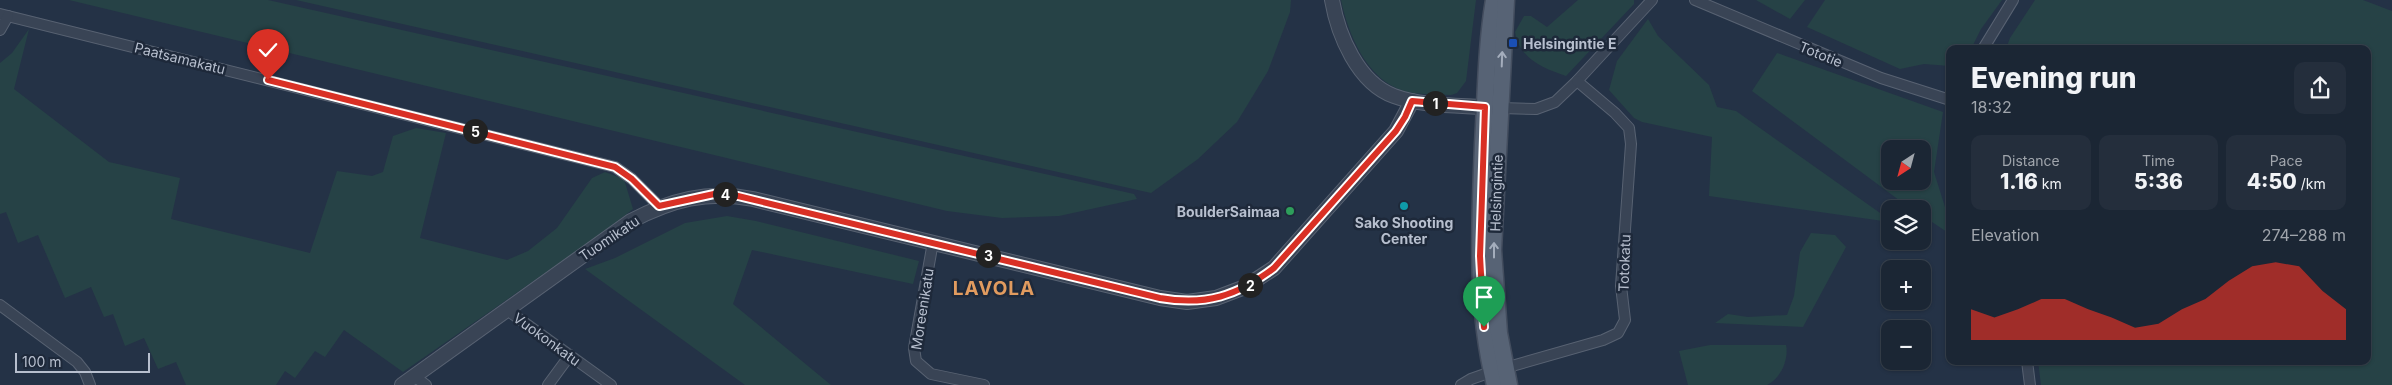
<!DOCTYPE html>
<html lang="en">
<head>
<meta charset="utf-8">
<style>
	:root { --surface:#1b2634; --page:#242e3c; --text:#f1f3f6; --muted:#a0a5ac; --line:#39434f; --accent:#d93025 }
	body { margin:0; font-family:Inter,sans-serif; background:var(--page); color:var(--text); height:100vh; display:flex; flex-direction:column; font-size:19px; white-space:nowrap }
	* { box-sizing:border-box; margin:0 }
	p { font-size:16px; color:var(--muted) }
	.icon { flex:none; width:28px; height:28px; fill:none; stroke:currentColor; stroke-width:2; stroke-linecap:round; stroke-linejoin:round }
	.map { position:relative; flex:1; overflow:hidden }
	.panel { position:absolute; left:1946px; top:45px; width:425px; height:320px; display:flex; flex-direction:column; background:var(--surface); border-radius:10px; box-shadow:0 1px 4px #0004,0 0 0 1px var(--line) }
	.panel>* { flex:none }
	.needle { width:32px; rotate:216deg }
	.buttons { position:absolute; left:1881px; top:140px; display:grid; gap:10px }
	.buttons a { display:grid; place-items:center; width:50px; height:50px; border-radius:10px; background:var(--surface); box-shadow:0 1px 4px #0004,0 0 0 1px var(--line); font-size:25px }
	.scale { position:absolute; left:15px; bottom:12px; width:135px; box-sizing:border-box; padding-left:5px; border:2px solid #b7bfce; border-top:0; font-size:14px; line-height:18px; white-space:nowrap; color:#b7bfce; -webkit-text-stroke:4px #1e293a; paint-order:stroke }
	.pin { position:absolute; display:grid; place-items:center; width:42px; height:42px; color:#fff; margin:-51px -21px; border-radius:50% 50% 50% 0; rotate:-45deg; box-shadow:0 0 5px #0007 }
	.pin .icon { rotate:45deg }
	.km { position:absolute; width:25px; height:25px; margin:-12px; border-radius:50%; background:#222; color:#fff; font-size:14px; line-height:25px; text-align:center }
	.round { display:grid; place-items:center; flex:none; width:52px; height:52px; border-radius:10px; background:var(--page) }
	.overview { display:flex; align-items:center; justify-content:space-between; height:85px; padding:0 25px }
	h1 { font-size:28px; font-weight:800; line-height:38px }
	.stats { display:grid; grid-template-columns:repeat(3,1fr); gap:8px; height:85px; padding:5px 25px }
	.stats div { display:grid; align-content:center; border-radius:10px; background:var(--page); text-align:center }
	.stats b { font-size:21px; font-weight:800 }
	.stats small { font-size:14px; font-weight:400 }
	.stats p { font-size:14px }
	.chart { height:140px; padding:10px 25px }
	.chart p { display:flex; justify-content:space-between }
	.chart svg { width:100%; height:90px; margin-top:5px; fill:var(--accent); opacity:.7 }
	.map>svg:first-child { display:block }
	.green { fill:#264246; fill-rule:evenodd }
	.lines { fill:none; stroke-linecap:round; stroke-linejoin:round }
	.minor-casing { stroke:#586272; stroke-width:12 }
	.tertiary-casing { stroke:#586272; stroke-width:16 }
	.primary-casing { stroke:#434d5e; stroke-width:19 }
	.minor { stroke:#394455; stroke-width:10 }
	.tertiary { stroke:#394455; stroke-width:14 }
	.primary { stroke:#576375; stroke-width:16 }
	.oneway { stroke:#a4adbc }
	.route-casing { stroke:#fff; stroke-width:10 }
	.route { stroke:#d93025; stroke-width:6 }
	.transit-dot { fill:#1a4fb4; stroke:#1e293a; stroke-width:2 }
	.culture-dot { fill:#0f9aa8; stroke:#1e293a; stroke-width:2 }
	.leisure-dot { fill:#2e9e5b; stroke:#1e293a; stroke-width:2 }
	.labels { text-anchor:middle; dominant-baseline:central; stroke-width:5; stroke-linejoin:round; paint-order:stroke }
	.poi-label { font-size:14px; font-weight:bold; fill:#b7bfce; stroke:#1e293a; text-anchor:start }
	.street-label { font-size:14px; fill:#b7bfce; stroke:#1e293a }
	.district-label { font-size:19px; font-weight:bold; letter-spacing:1px; fill:#e19b5f; stroke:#1e293a }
</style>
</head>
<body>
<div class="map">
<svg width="2392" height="385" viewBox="0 0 2392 385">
	<rect width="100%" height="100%" fill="#243246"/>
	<!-- green -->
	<g class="green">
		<path d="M69 0H268L1134 194 1137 199 1059 216 1002 218 947 211Z"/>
		<path d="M296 0H1291L1290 12 1268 71 1237 122 1198 159 1151 193Z"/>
		<path d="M1341 0H1476L1466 81 1457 93 1451 95C1436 94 1418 95 1404 91 1367 80 1348 34 1341 0Z"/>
		<path d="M1578 0H1634V4L1566 76C1542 68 1520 59 1515 32L1524 16H1531L1547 27Z"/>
		<path d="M1756 0H1805L1790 19Z"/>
		<path d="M1825 0H2002L1981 29 1971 49H1950V66L1924 64 1900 69 1807 27Z"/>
		<path d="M2035 0H2363L2392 11V385H2041L2038 361H2368V49H2006L2010 38Z"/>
		<path d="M1648 19 1658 36 1709 85 1717 107 1736 111 1890 220V222L1709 196 1712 137 1642 122 1634 118 1609 90 1617 61Z"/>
		<path d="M29 29 14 89 109 162 180 178 171 219 310 253 337 171 372 176 383 172 393 136 416 128 446 133 420 238 507 260 528 251 557 228 592 178 605 172 624 179 633 209 604 232 403 372 344 330 325 357 315 351 295 378 285 371 276 385H186L176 362 158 369 144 338 125 346 113 314 104 317 91 287 65 298 38 235 18 243 6 212 0 214V63L12 53Z"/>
		<path d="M1777 53 1943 112 1934 172 1950 223V234L1923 216 1922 209H1911L1752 91ZM1890 149H1922V181H1890Z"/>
		<path d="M727 216 756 221 919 261 913 284 752 250 733 304 831 385H745L585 269 615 258 685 223Z"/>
		<path d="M1811 233 1835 235 1846 247 1803 327 1715 323 1728 314 1748 317 1787 315 1794 296 1800 252Z"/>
		<path d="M1710 345H1786C1789 359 1781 378 1767 385 1759 385 1701 385 1688 385L1679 351Z"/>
	</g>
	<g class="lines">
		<defs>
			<g id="minor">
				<path d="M1695 0 1881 78 1950 100"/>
				<path d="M0 14 615 167 632 179 659 206"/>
				<path d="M0 30 8 16"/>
				<path d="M1983 49 2013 0"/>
				<path d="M1501 108 1536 109 1555 102 1577 81 1652 0"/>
				<path d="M933 242 914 348 916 361 931 374 984 385"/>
				<path d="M0 305 77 362 85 372 90 385"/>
				<path d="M507 310 611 385"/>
				<path d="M2027 361 2030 385"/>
				<path d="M414 376 426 385"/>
				<path d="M548 385 570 355"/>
				<path d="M1461 385 1471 379 1491 372 1603 340 1618 333 1625 320 1621 286 1631 144 1629 128 1615 113 1577 81"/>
			</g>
			<g id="tertiary">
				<path d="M1332 0C1338 35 1358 83 1394 96 1423 107 1464 105 1496 108"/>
				<path d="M402 385 631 221C671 200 707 190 753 199L1160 298 1187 302 1216 298 1245 287 1274 268 1396 131 1412 101"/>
			</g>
			<g id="primary">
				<path d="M1494 0C1486 47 1486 96 1483 144 1480 224 1475 306 1495 385"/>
				<path d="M1506 0 1493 250 1499 333 1509 385"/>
			</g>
		</defs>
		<!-- minor casing -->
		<use href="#minor" class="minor-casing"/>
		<!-- tertiary casing -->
		<use href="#tertiary" class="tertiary-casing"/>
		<!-- primary casing -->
		<use href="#primary" class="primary-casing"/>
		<!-- minor -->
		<use href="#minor" class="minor"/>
		<!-- tertiary -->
		<use href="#tertiary" class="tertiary"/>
		<!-- primary -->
		<use href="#primary" class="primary"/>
	</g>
	<!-- one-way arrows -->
	<defs><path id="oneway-shaft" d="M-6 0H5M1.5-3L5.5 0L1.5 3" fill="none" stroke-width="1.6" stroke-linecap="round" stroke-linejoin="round" transform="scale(1.25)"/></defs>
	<g class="oneway">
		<use href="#oneway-shaft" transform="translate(1502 59) rotate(-88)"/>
		<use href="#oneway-shaft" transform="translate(1494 250) rotate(-90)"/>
	</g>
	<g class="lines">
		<defs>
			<path id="route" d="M268 80 615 167 632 179 659 206 714 194 738 196 1160 298C1206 306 1237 296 1274 268L1396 131 1405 117 1412 101 1485 107 1480 256 1484 327"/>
		</defs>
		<!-- route casing -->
		<use href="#route" class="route-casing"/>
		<!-- route -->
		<use href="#route" class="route"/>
	</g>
	<!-- markers -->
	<rect class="transit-dot" x="1508" y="38" width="10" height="10" rx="2.5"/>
	<circle class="culture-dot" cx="1404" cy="206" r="5"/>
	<circle class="leisure-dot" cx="1290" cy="211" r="5"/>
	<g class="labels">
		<!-- poi labels -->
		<g class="poi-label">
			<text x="1523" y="43">Helsingintie E</text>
			<text x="1280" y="211" text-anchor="end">BoulderSaimaa</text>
			<text x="1404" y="222" text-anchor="middle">Sako Shooting<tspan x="1404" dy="16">Center</tspan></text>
		</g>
		<!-- street labels -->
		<g class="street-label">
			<text transform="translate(1821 54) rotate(22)">Tototie</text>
			<text transform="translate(180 58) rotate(14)">Paatsamakatu</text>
			<text transform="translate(1496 193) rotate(-88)">Helsingintie</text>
			<text transform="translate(609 238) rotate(-34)">Tuomikatu</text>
			<text transform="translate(1624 263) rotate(-88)">Totokatu</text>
			<text transform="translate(922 309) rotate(-81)">Moreenikatu</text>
			<text transform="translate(547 339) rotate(36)">Vuokonkatu</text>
		</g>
		<!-- district labels -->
		<g class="district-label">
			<text x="994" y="288">LAVOLA</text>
		</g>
	</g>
</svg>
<div class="buttons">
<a><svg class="needle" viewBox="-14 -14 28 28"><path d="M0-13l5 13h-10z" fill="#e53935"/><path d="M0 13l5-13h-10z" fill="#a0a5ac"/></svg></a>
<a><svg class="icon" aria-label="layers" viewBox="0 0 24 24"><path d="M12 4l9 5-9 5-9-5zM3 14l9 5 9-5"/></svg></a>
<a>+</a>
<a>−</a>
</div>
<div class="scale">100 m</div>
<div class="pin" style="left:1484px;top:327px;background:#1e9e55"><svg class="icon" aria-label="arrive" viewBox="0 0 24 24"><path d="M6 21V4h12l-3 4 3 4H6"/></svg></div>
<div class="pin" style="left:268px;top:80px;background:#d93025"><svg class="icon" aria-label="check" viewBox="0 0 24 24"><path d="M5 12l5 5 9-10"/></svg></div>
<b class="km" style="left:1435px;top:103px">1</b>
<b class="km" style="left:1250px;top:285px">2</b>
<b class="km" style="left:988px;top:255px">3</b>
<b class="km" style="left:725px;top:194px">4</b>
<b class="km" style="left:475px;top:131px">5</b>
<section class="panel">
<div class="overview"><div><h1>Evening run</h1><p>18:32</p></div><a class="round"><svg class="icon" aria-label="share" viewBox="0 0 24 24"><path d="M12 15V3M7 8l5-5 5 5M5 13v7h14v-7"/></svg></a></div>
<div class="stats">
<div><p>Distance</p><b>1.16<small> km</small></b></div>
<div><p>Time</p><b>5:36</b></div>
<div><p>Pace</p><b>4:50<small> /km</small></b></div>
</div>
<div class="chart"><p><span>Elevation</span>274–288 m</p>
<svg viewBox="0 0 160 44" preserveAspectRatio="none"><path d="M0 44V29L10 33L20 29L30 24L40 24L50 29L60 33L70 38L80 36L90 29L100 24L110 15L120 8L130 6L140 8L150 20L160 29V44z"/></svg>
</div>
</section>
</div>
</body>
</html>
